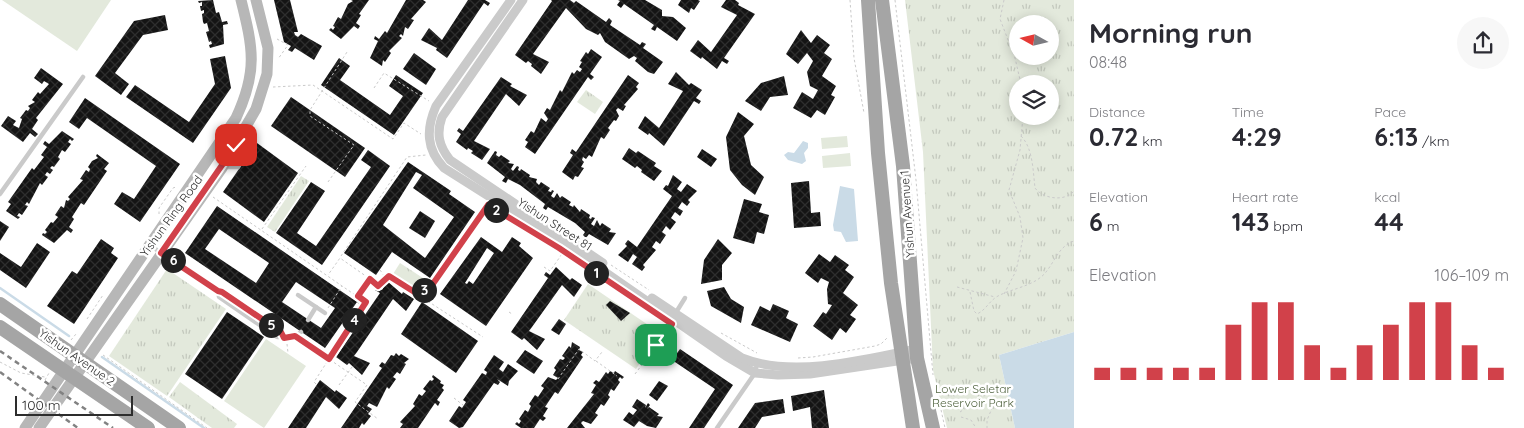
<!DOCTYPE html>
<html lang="en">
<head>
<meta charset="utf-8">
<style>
	:root { --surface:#fff; --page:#f7f7f7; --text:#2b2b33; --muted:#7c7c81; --accent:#d1414a }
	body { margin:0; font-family:Quicksand,sans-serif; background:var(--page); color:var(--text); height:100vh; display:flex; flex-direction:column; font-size:19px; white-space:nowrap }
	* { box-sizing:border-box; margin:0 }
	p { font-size:16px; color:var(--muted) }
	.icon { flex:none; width:28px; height:28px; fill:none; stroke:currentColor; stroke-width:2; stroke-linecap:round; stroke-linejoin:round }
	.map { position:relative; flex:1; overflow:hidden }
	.drawer { display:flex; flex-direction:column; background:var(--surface); width:450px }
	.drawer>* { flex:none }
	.needle { width:32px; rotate:278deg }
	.tools { position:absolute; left:1009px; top:15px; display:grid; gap:10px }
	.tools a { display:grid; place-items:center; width:50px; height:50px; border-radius:50%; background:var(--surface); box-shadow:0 2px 12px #0003; font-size:25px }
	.scale { position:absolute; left:15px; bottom:12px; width:118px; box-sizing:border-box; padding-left:5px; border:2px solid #2d2d2d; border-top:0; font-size:14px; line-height:18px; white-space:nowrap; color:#2d2d2d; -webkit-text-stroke:4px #fff; paint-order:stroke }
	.pin { position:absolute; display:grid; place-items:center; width:42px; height:42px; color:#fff; margin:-21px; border-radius:10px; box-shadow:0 2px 8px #0006 }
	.km { position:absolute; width:25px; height:25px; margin:-12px; border-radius:50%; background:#222; color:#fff; font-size:14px; line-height:25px; text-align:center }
	.round { display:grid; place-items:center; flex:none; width:52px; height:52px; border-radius:26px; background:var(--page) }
	.overview { display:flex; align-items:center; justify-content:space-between; height:85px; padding:0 15px }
	h1 { font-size:28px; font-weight:800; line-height:38px }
	.metrics { display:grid; grid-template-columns:repeat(3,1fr); gap:8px; height:85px; padding:5px 15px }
	.metrics div { display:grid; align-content:center }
	.metrics b { font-size:25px; font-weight:800 }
	.metrics small { font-size:14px; font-weight:400 }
	.metrics p { font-size:14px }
	.chart { height:140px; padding:10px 15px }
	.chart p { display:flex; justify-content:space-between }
	.chart svg { width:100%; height:90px; margin-top:5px; stroke:var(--accent); stroke-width:6 }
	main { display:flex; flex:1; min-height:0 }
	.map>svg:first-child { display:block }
	.grass { fill:url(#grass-tufts); fill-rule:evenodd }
	.garden { fill:#e3e9dc }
	.water { fill:#cadbe7 }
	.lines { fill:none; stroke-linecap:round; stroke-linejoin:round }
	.stream { stroke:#cadbe7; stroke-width:2.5 }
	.building { fill:url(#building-cross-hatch); fill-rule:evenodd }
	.path { stroke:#cacaca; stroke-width:1; stroke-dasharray:2.5 2.5; stroke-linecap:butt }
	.lane { stroke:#cacaca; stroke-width:4.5 }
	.street { stroke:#cacaca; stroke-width:9 }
	.secondary { stroke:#b7b7b7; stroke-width:11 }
	.primary { stroke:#a5a5a5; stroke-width:14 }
	.rail { stroke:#828282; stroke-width:2.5; stroke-dasharray:5 4; stroke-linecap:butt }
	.route-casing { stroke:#fff; stroke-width:10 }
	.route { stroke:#d1414a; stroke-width:6 }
	.labels { text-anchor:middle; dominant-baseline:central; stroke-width:5; stroke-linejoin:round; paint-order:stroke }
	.street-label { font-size:12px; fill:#2d2d2d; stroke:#fff }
	.park-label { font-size:12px; fill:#50633f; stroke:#fff }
</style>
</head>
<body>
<main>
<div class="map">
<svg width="1074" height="428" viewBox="0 0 1074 428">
	<defs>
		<pattern id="grass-tufts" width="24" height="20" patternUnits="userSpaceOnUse" patternTransform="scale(1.25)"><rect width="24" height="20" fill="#e3e9dc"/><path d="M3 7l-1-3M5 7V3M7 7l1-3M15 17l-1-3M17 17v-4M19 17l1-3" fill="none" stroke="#c3c8bd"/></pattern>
		<pattern id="building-cross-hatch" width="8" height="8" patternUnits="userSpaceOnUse" patternTransform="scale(1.25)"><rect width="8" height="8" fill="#141414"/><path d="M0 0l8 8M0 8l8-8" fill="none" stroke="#2e2e2e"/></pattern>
	</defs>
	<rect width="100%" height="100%" fill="#fff"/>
	<!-- grass -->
	<g class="grass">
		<path d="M905 0H1074V332L999 355 1015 428H947L933 370 923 152ZM1018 24H1050V56H1018ZM1018 84H1050V116H1018Z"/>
		<path d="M586 90 603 102 595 114 577 102Z"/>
		<path d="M301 176 309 181 275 232 267 227Z"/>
		<path d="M400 263 426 280 419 291 393 274Z"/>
		<path d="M167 269 226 309 167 396 109 356Z"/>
		<path d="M588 284 660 333 636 369 564 320Z"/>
		<path d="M180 382 237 424 234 428H212L169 397Z"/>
	</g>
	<!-- garden -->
	<g class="garden">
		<path d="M2 0H111L77 51Z"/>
		<path d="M847 136 848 147 822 149 821 138Z"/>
		<path d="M850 153 851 166 823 168 822 156Z"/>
		<path d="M641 328 655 336 642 356 629 347Z"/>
		<path d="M266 339 306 366 264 428 224 401Z"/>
	</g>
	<!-- water -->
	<g class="water">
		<path d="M803 141 808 143V148L804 153 806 161 802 164 788 160 784 155 788 152 794 153Z"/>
		<path d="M840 186 854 189 858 241 846 242 841 232 834 231 833 225Z"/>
		<path d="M1074 332V428H1015L999 355Z"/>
	</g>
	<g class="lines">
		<!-- stream -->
		<g class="stream">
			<path d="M0 288 69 336"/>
			<path d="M102 357 204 428"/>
		</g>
	</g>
	<!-- building -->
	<g class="building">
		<path d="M213 0 216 13 219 12 222 22 227 21 228 24 223 25 224 44 210 48 209 45 212 44 211 41 209 42 206 32 209 31 207 23 204 24 203 22 202 14 204 13V10L201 11 200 6H202V2L199 3 198 1Z"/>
		<path d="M274 0H290L298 32H294L295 35 298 37 301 34 322 46 314 60 295 48 292 52 288 50 291 46 284 42Z"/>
		<path d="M351 0H369L359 14 361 15 356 23 360 26 358 29 354 26 341 39 329 30 331 28 333 30 335 27 333 26 338 17 341 19 348 4 353 1Z"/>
		<path d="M406 0H423L426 2 411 19 414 20 408 29 405 27 403 36 401 34 399 36 402 38 389 51 391 53 385 62 383 60 382 66 370 58 378 41 374 39 375 36 379 39 385 31 387 33Z"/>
		<path d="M468 0H485L490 3 488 6 484 3 447 58 436 50 437 48 421 40 429 28 442 40Z"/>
		<path d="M551 0H570L574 3 576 1 606 22 609 18 612 21 610 25 640 45 642 42 646 44 643 48 663 62 654 74 648 72 635 61 637 58 634 56 629 59 605 42 600 33 598 35 586 29 566 8 533 54 549 62 541 74 531 66 532 64 528 61 526 63 515 55 552 1Z"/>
		<path d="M618 0H645L662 10V16L673 17 686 28 677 41 657 27 655 31 651 29 654 25 624 4 621 8 617 5 620 1Z"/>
		<path d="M681 0H698L700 1 694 10 691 8 689 13 678 5Z"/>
		<path d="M726 0H735L739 3 738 5 755 14 724 58 729 61 727 64 722 61 717 69 702 57 701 59 690 51 698 40 711 52 737 15 721 7Z"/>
		<path d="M165 15 168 30 143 35 115 73 129 84 121 95 95 76 134 21Z"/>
		<path d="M801 30 811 43 817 35 830 45 824 53 832 59 822 76 836 86 831 95 835 97 825 115 817 110 811 118 793 108 802 92 813 99 818 90 810 86 807 72 813 61 807 53 798 64 786 54Z"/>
		<path d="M591 49 602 57 590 74 594 77 591 80 588 77 535 154 525 147 528 142 525 140 531 131 534 133 541 118 546 122 548 119 544 113 547 108 550 110 560 90 562 92 572 72 574 74 577 70 580 72 582 69 579 67 582 62 580 61 586 52 588 54Z"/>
		<path d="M414 53 436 69 426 85 403 69Z"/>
		<path d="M225 56 231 88 193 143 126 97 135 85 189 122 215 84 210 59Z"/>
		<path d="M339 58 350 66 340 80 390 115 403 96 389 86 396 75 423 93 394 135 321 85Z"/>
		<path d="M41 68 63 84 36 118 38 120 32 129 38 134 35 137 30 133 23 142 1 126 8 116 16 121 13 125 19 128 22 119 20 118 26 110 28 111 30 108 28 106 35 102 32 100 38 92 40 94 49 84 44 81 42 84 34 78Z"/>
		<path d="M676 72 689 85 691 83 702 90 696 98 701 101 699 104 694 101 664 146 649 133 648 135 638 128 645 116 659 128 683 91 668 84Z"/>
		<path d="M628 75 639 83 636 87 638 89 624 105 626 106 623 111 618 108 616 110 619 116 616 121 614 120 608 128 610 130 604 139 601 137 592 157 589 155 586 159 583 157 582 160 584 162 581 167 584 168 578 177 575 176 573 180 562 172 573 155 570 153 572 149 576 152Z"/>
		<path d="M784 76 788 95 770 97 761 111 745 101 761 83Z"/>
		<path d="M501 77 512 84 510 86 527 95 519 106 506 94 474 141 490 149 482 160 471 153 473 151 468 148 467 150 456 142 461 134 457 131 459 128 463 131Z"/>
		<path d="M291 97 365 148 345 177 271 126Z"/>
		<path d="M85 98 180 164 140 222 114 204 122 192 134 199 156 166 87 118 79 129 69 122Z"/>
		<path d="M738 112 754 124 744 136 751 165 764 177 755 195 742 185 730 170 726 137Z"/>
		<path d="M62 131 74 139 72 141 70 139 68 142 71 144 65 152 62 150 58 157 60 159 54 167 52 166 50 168 53 170 50 174 47 172 45 175 48 177 42 185 40 183 29 204 27 202 25 205 28 206 22 215 19 213 17 216 20 217 18 219 6 211 11 204 8 202 32 168 34 170 44 157 41 155 47 147 43 144 45 141 49 144Z"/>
		<path d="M257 143 298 173 264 222 223 192Z"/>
		<path d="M629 148 636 153 638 151 656 163 654 166 662 171 654 181 641 172 642 170 637 166 635 168 622 159Z"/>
		<path d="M702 149 717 159 711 167 697 157Z"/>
		<path d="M368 150 390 166 322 265 276 233 311 182 325 191 297 233 316 246 371 167 361 160Z"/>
		<path d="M495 151 497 152 496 155 499 157 501 155 510 161 508 163 514 164 511 169 513 171 517 166 519 167 518 170 520 171 521 169 530 175 529 177 537 179 536 182 539 185 541 182 550 188 548 191 551 192 552 190 554 191 551 196 554 198 557 193 560 198 562 196 571 202 569 205 573 207 574 205 580 212 581 209 590 215 589 218 591 219 592 217 595 218 591 224 594 226 597 220 600 226 602 223 611 229 609 232 616 233 608 245 589 234 586 238 583 235 585 232 575 223 548 207 546 210 543 208 545 204 520 185 508 179 506 183 502 181 505 177 487 163Z"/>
		<path d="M97 154 109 163 104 169 107 171 84 205 81 203 72 217 74 219 69 227 73 230 71 233 67 230 54 243 42 235 43 233 45 234 47 232 45 230 51 222 53 223 58 217 55 215 61 206 64 208 66 200 68 201 70 199 68 197 83 180 80 179 86 170 89 172 90 169 88 167 92 161 98 158 96 156Z"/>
		<path d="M408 162 451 191 449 194 475 212 430 278 392 252 376 275 344 253ZM416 172 422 175 413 188 454 217 425 258 383 225Z"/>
		<path d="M673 175 682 182 677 189 681 192 687 184 697 191 688 200 690 202 687 206 682 202 678 208 683 211 680 216 675 212 671 218 676 222 670 230 666 226 662 232 666 235 660 244 656 241 652 247 656 250 643 265 645 267 642 271 632 264 637 257 633 254 628 262 618 255 627 246 625 244 628 240 637 247 672 196 663 189 666 185 668 186Z"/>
		<path d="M809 181 811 213 820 212 821 226 794 228 791 183Z"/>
		<path d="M744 199 762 204 759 212 769 215 764 234 757 232 754 244 733 238Z"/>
		<path d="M217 206 357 302 325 348 185 253ZM219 229 269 263 256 283 205 249ZM296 282 335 308 321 328 282 302Z"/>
		<path d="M420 211 435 221 425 238 409 228Z"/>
		<path d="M0 221 9 227 0 241Z"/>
		<path d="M481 237 502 252 512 237 521 243 519 246 533 258 486 326 440 294ZM487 248 494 253 473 284 469 281 467 284 465 283Z"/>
		<path d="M101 239 114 248 111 253 118 258 74 324 47 306 72 271 77 274Z"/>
		<path d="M718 239 732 253 722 265V280L701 284 704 260Z"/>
		<path d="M37 243 50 252 26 288 0 270V253L21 267Z"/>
		<path d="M819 254 830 262 835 255 849 265 845 270 854 277 843 293 858 305 850 315 856 319 846 333 840 328 832 340 813 326 823 312 826 314 832 305 828 304 827 289 829 282 821 278 818 283 805 273Z"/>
		<path d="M556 267 570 280 572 278 582 285 574 297 562 285 532 327 529 331 545 339 537 350 524 338 522 340 511 332 548 278 544 275 546 272 550 275Z"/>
		<path d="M387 281 402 294 403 292 414 299 406 311 393 299 357 352 354 356 370 363 362 375 349 363 347 365 336 357 380 293 375 290 377 287 382 290Z"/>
		<path d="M724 287 731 299 744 307 741 323 711 306 707 291Z"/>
		<path d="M610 301 630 313 621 321 606 305Z"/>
		<path d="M422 302 478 341 456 373 401 334Z"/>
		<path d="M773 304 789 311 786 318 798 324 790 342 751 325 760 306 770 311Z"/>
		<path d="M227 312 264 337 222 399 185 374Z"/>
		<path d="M559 319 566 324 559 335 551 330Z"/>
		<path d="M572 342 580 347 579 350 583 352 581 355 583 357 558 394 555 392 545 407 548 408 543 416 546 418 543 421 540 419 534 428H521L515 424 517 422 519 424 521 421 519 419 525 410 528 412 531 406 529 404 535 395 538 397 544 388 541 386 548 377 556 380 558 378 553 375 556 370 554 368 560 359 563 360 565 358 562 356 569 346 571 348Z"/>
		<path d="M680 349 733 385 704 428H689L715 389 672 360Z"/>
		<path d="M525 350 543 361 534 374 516 362Z"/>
		<path d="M396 353 399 356 401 354 409 359 404 363 406 364 400 374 397 372 393 377 396 379 389 389 387 387 377 407 369 403 367 406 372 409 368 414 371 416 364 425 362 423 359 428H341L382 368 379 366 382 362 385 364 391 355 394 356Z"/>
		<path d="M494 355 504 362 499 369 503 372 508 364 518 371 509 381 508 386 497 379 500 382 498 385 494 383 463 427 459 428 449 421 459 406 462 408 466 402 463 400 482 373 486 375 487 372 484 370Z"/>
		<path d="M610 371 614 373 615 371 624 377 622 379 620 377 618 380 620 382 614 391 611 389 608 395 610 397 604 406 601 404 595 413 598 415 591 424 583 421 581 423 585 428H567L594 394 591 393 596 385 593 383 596 380 599 382 606 372 608 374Z"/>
		<path d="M433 375 441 381 440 383 444 385 442 388 444 390 437 400 440 402 438 406 435 403 418 428H400L403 424 400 422 415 406 413 404 419 394 422 396 426 391 423 389 430 380 432 381 434 379 432 377Z"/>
		<path d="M320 380 335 392 336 390 347 398 339 409 326 397 306 428H288Z"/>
		<path d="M659 381 668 386 657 401 649 395Z"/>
		<path d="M824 390 829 428H812L810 407 793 411 791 396Z"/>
		<path d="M637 399 646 405 645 408 648 403 650 405 647 409 649 407 659 414 657 416 663 417 656 428 647 426 639 421 634 427 623 420 629 412 633 415 637 410 632 407Z"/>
		<path d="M783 399 785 413 762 417 755 428H738L755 403Z"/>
	</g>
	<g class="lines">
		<!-- path -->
		<g class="path">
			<path d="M850 0 854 58 864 113"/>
			<path d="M895 0 916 180 933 375"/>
			<path d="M1004 0 1000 19 1015 58 1021 84"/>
			<path d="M277 39 288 45 278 59"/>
			<path d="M273 87 313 85 393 139 404 123 421 134"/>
			<path d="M374 88 384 73 429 101"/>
			<path d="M1021 136C1033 148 1033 171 1035 188 1043 199 1065 202 1074 191"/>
			<path d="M328 182 354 145 310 116V110L347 52"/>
			<path d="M213 197 358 297 370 279 340 258 328 275"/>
			<path d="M159 214V208L173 188 176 187"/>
			<path d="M262 229 306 166"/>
			<path d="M341 256 407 157 426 155"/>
			<path d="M611 265 649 290"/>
			<path d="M544 267 550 271 562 254"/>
			<path d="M380 270 388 281"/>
			<path d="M370 280 377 285 389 276 483 337"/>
			<path d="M957 287 995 297"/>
			<path d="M970 292 974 311 977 314C986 310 989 301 998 296 1013 288 1035 286 1046 272 1055 261 1059 246 1074 241"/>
			<path d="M416 293 430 289 488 205"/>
			<path d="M1004 294 1016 271 1023 238 1020 217 1009 190 1020 150 1023 116"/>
			<path d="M357 302 367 310"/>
			<path d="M328 308 342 286"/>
			<path d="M509 312 512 314"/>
			<path d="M87 319 103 295"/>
			<path d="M721 333 757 353"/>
			<path d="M71 340 76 334"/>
			<path d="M301 340 367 385 355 402 378 419"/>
			<path d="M287 344 288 353"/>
			<path d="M103 355 207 428"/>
			<path d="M798 358 813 357 875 346 881 344 887 338"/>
			<path d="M596 361 617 376"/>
			<path d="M0 362 21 373 45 377"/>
			<path d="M635 374 670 327"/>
			<path d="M558 379 579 349 595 361 602 352"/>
			<path d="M45 380 49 373"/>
			<path d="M316 384 314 382 366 302 358 297"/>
			<path d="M339 385 352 367"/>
			<path d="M454 398 463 405"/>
			<path d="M940 405 945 428"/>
			<path d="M960 412 976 401H989L993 406 987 420V428"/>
			<path d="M961 417 971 420 976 428"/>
		</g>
		<!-- lane -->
		<g class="lane">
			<path d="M225 167H238L242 161 236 145"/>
			<path d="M0 194 83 77"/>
			<path d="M151 246 218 291 222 292 281 333 284 338"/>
			<path d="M218 291 219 297 277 337H294L301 332"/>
			<path d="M298 295 325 313"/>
			<path d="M675 314 685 298"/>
			<path d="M308 320 316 307"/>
			<path d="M717 428 755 373 757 364"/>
		</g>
		<!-- street -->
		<g class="street">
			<path d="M511 0 436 106C426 129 426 149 444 168L563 243 726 356 755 373 778 375 810 374 917 358"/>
			<path d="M523 0 442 117C436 134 439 146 450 160L603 263"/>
			<path d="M652 298 742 358C791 378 865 360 916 349"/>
		</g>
		<!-- secondary -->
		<g class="secondary">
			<path d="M25 428 236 118C258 71 253 48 241 0"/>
			<path d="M39 428 222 168 256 109 267 74 268 48 256 0"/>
		</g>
		<!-- primary -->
		<g class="primary">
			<path d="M868 0 878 153 891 283 913 428"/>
			<path d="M882 0 903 166 917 358 933 428"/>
			<path d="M0 304 179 428"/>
			<path d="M0 327 148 428"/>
		</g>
		<!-- rail -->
		<g class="rail">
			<path d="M0 351 113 428"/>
			<path d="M0 372 78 428"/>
		</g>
	</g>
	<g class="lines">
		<defs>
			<path id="route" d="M236 145 161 253 218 291 222 292 281 332 284 338 295 336 329 359 366 302 358 296 370 279 378 286 389 276 416 293 430 288 488 205 559 248 672 324 661 341 656 345"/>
		</defs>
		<!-- route casing -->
		<use href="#route" class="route-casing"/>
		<!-- route -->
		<use href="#route" class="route"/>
	</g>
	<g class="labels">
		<!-- street labels -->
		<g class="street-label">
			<text transform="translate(907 214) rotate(-94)">Yishun Avenue 1</text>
			<text transform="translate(171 216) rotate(-54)">Yishun Ring Road</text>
			<text transform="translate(555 224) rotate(33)">Yishun Street 81</text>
			<text transform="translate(77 357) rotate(35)">Yishun Avenue 2</text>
		</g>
		<!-- park labels -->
		<g class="park-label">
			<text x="973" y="388">Lower Seletar<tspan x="973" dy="14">Reservoir Park</tspan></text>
		</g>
	</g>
</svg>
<div class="tools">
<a><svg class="needle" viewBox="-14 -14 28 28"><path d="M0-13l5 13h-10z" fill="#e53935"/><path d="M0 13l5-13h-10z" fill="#7c7c81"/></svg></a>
<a><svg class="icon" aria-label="layers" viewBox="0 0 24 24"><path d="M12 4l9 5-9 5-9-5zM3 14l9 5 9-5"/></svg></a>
</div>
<div class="scale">100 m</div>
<div class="pin" style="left:656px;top:345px;background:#1e9e55"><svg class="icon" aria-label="arrive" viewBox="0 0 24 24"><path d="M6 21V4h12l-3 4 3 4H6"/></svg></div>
<div class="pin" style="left:236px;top:145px;background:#d93025"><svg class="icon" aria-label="check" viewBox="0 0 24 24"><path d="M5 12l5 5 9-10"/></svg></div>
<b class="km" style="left:596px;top:273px">1</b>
<b class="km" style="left:496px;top:210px">2</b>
<b class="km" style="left:424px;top:290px">3</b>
<b class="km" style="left:354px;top:320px">4</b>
<b class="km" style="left:271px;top:325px">5</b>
<b class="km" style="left:173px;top:260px">6</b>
</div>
<section class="drawer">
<div class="overview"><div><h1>Morning run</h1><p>08:48</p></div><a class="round"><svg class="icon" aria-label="share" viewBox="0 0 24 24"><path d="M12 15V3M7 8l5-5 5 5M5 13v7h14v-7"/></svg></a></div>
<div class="metrics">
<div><p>Distance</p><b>0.72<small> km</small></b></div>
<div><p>Time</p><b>4:29</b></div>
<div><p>Pace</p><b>6:13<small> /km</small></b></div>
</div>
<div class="metrics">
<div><p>Elevation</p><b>6<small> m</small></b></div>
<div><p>Heart rate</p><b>143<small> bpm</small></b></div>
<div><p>kcal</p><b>44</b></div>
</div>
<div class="chart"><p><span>Elevation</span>106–109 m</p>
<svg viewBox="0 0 160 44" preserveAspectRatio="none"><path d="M5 44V38M15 44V38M25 44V38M35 44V38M45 44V38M55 44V17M65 44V6M75 44V6M85 44V27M95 44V38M105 44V27M115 44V17M125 44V6M135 44V6M145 44V27M155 44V38"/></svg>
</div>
</section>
</main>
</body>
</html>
